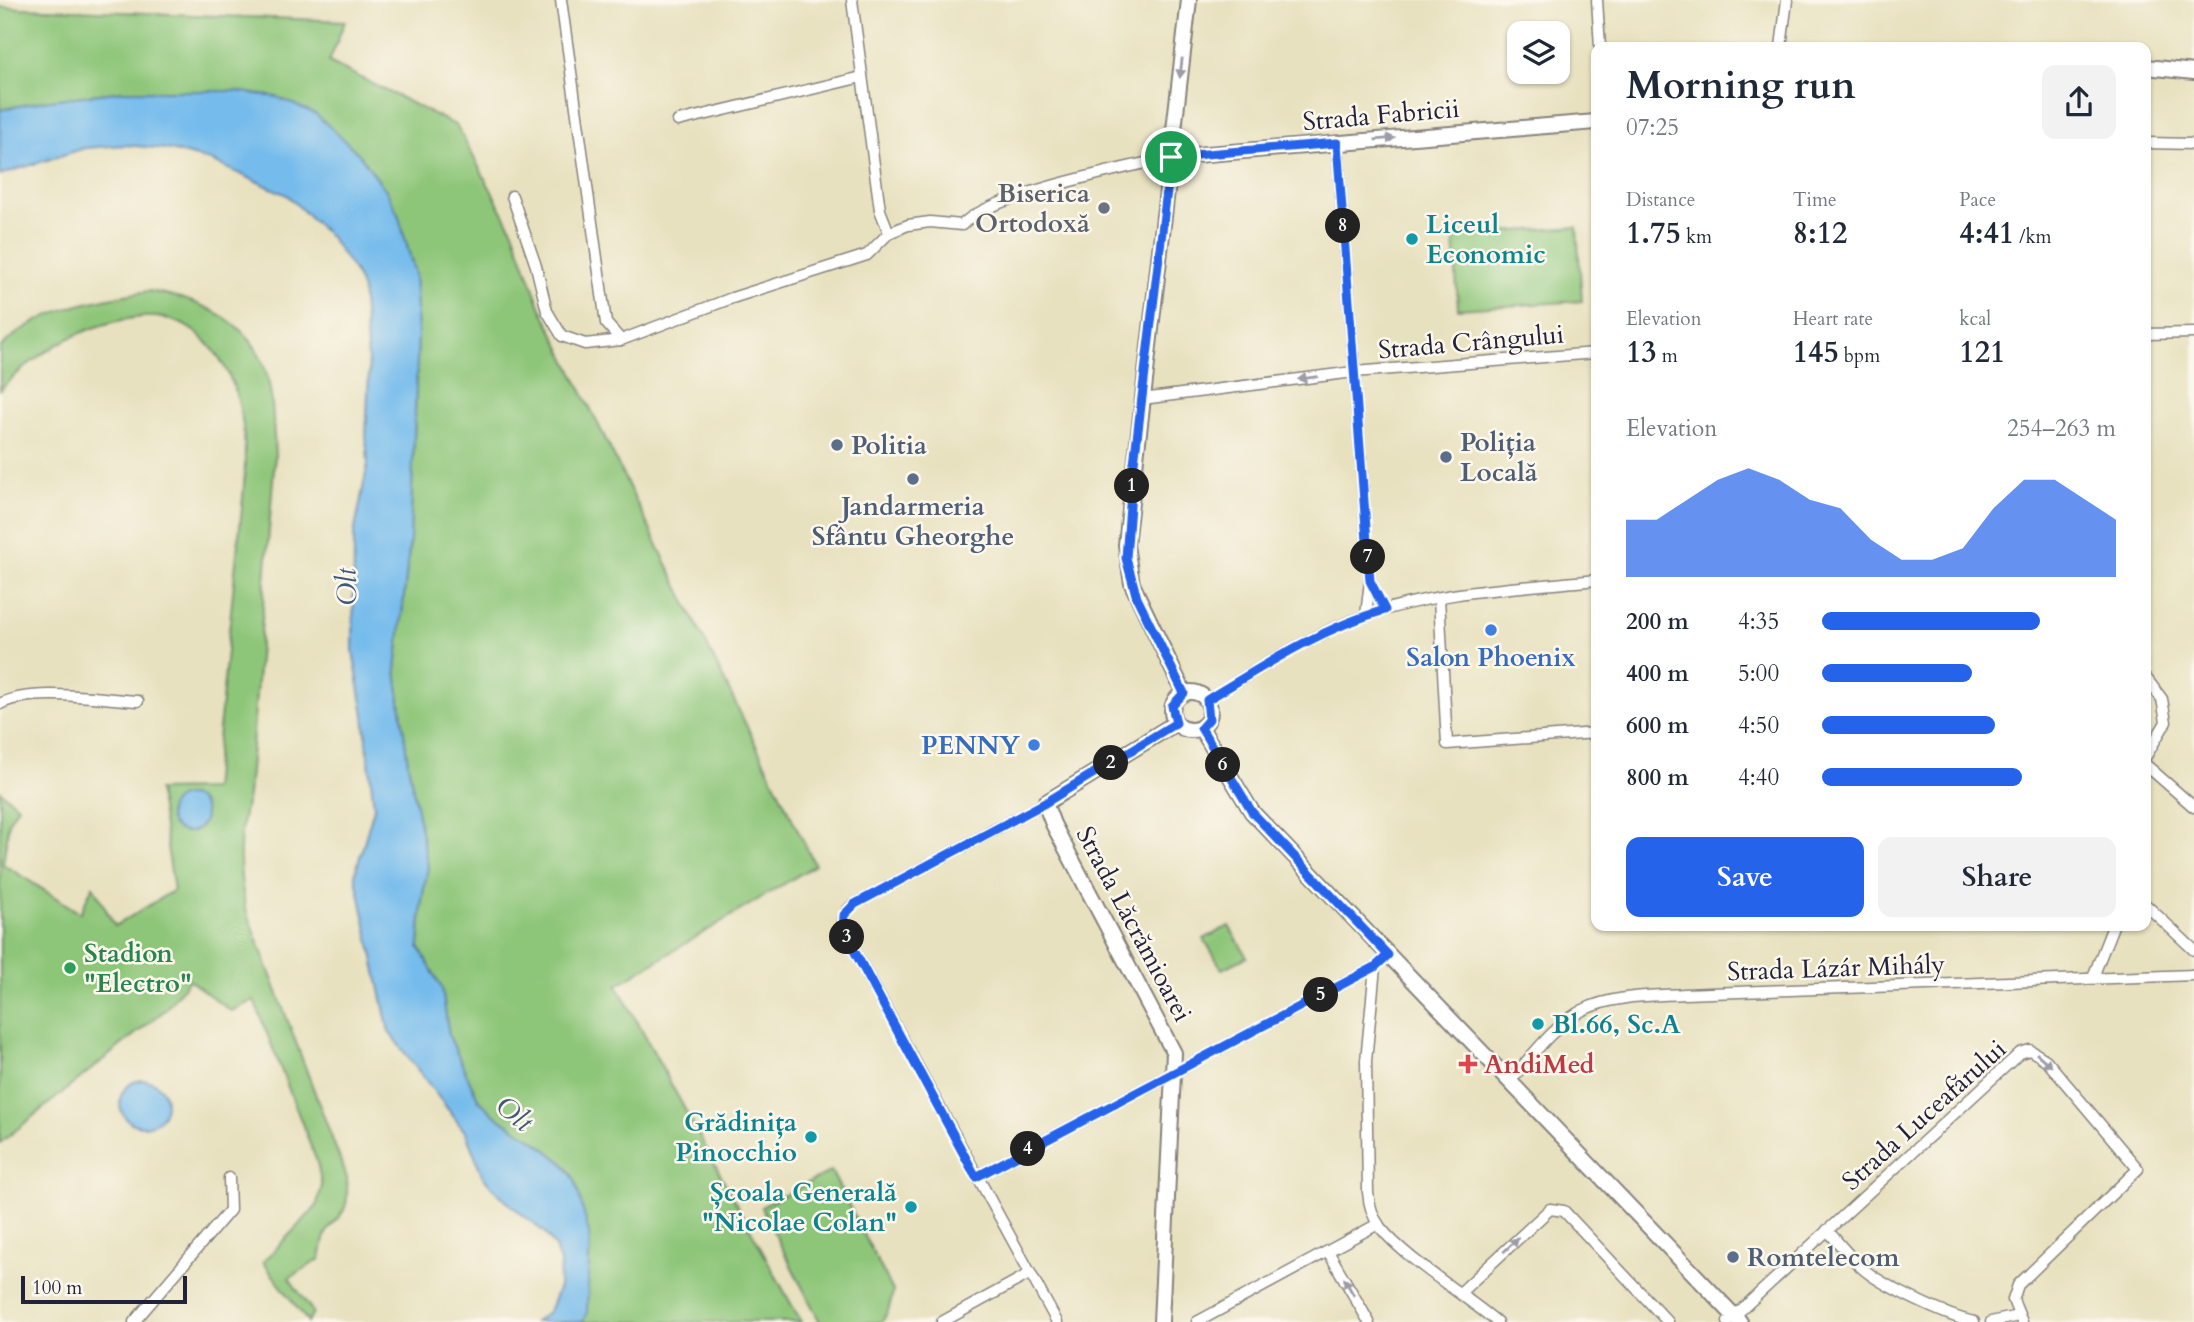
<!DOCTYPE html>
<html lang="en">
<head>
<meta charset="utf-8">
<style>
	:root { --surface:#fff; --page:#f2f2f3; --text:#1f2937; --muted:#747a83; --accent:#2563eb }
	body { margin:0; font-family:Cardo,serif; background:var(--page); color:var(--text); height:100vh; display:flex; flex-direction:column; font-size:26px; white-space:nowrap }
	* { box-sizing:border-box; margin:0 }
	p { font-size:23px; color:var(--muted) }
	.icon { flex:none; width:38px; height:38px; fill:none; stroke:currentColor; stroke-width:2; stroke-linecap:round; stroke-linejoin:round }
	.map { position:relative; flex:1; overflow:hidden }
	.sheet { position:absolute; left:1591px; top:42px; width:560px; height:889px; display:flex; flex-direction:column; background:var(--surface); border-radius:14px; box-shadow:0 2px 5px #0004 }
	.sheet>* { flex:none }
	.controls { position:absolute; left:1507px; top:21px; display:grid; gap:14px }
	.controls a { display:grid; place-items:center; width:63px; height:63px; border-radius:14px; background:var(--surface); box-shadow:0 2px 5px #0004; font-size:35px }
	.scale { position:absolute; left:21px; bottom:18px; width:166px; box-sizing:border-box; padding-left:7px; border:4px solid #22223b; border-top:0; font-size:19px; line-height:24px; white-space:nowrap; color:#22223b; -webkit-text-stroke:5px #fbf7ec; paint-order:stroke }
	.pin { position:absolute; display:grid; place-items:center; width:60px; height:60px; color:#fff; margin:-30px; border:4px solid #fff; border-radius:50%; box-shadow:0 2px 7px #0007 }
	.km { position:absolute; width:35px; height:35px; margin:-18px; border-radius:50%; background:#222; color:#fff; font-size:19px; line-height:35px; text-align:center }
	.round { display:grid; place-items:center; flex:none; width:74px; height:74px; border-radius:14px; background:var(--page) }
	.summary { display:flex; align-items:center; justify-content:space-between; height:119px; padding:0 35px }
	h1 { font-size:38px; font-weight:800; line-height:52px }
	.figures { display:grid; grid-template-columns:repeat(3,1fr); gap:10px; height:119px; padding:7px 35px }
	.figures div { display:grid; align-content:center }
	.figures b { font-size:30px; font-weight:800 }
	.figures small { font-size:19px; font-weight:400 }
	.figures p { font-size:19px }
	.chart { height:196px; padding:14px 35px }
	.chart p { display:flex; justify-content:space-between }
	.chart svg { width:100%; height:126px; margin-top:7px; fill:var(--accent); opacity:.7 }
	.button { display:flex; gap:14px; margin-top:auto; padding:14px 35px }
	.button a { flex:1; height:80px; border-radius:14px; background:var(--accent); color:#fff; font-size:28px; font-weight:800; line-height:80px; text-align:center }
	.button a+a { background:var(--page); color:var(--text) }
	ul { padding:0 35px; list-style:none; font-size:23px }
	li { display:grid; grid-template-columns:112px 84px 1fr; align-items:center; height:52px }
	li i { height:18px; border-radius:9px; background:var(--accent) }
	.map>svg:first-child { display:block }
	.green { fill:#8ec679; stroke:#58745a; stroke-width:2 }
	.water { fill:#74bbec; stroke:#4b6e94; stroke-width:2 }
	.lines { fill:none; stroke-linecap:round; stroke-linejoin:round }
	.street-casing { stroke:#85827d; stroke-width:13 }
	.secondary-casing { stroke:#85827d; stroke-width:18 }
	.street { stroke:#fff; stroke-width:10 }
	.secondary { stroke:#fff; stroke-width:14 }
	.oneway { fill:#9c9ca7 }
	.route-casing { stroke:#fff; stroke-width:14 }
	.route { stroke:#2563eb; stroke-width:9 }
	.worship-dot { fill:#6b7280; stroke:#fbf7ec; stroke-width:2.5 }
	.culture-dot { fill:#0f9aa8; stroke:#fbf7ec; stroke-width:2.5 }
	.service-dot { fill:#5c6f8a; stroke:#fbf7ec; stroke-width:2.5 }
	.shop-dot { fill:#3f7fe0; stroke:#fbf7ec; stroke-width:2.5 }
	.leisure-dot { fill:#2e9e5b; stroke:#fbf7ec; stroke-width:2.5 }
	.health-dot { fill:#e0444e; stroke:#fbf7ec; stroke-width:2.5 }
	.labels { text-anchor:middle; dominant-baseline:central; stroke-width:5; stroke-linejoin:round; paint-order:stroke }
	.street-label { font-size:26px; fill:#22223b; stroke:#fbf7ec }
	.worship-label { font-size:26px; font-weight:bold; fill:#5b616d; stroke:#fbf7ec; text-anchor:end }
	.culture-label { font-size:26px; font-weight:bold; fill:#0d838f; stroke:#fbf7ec; text-anchor:start }
	.service-label { font-size:26px; font-weight:bold; fill:#4e5e75; stroke:#fbf7ec; text-anchor:start }
	.shop-label { font-size:26px; font-weight:bold; fill:#366cbe; stroke:#fbf7ec }
	.leisure-label { font-size:26px; font-weight:bold; fill:#27864d; stroke:#fbf7ec; text-anchor:start }
	.health-label { font-size:26px; font-weight:bold; fill:#be3a42; stroke:#fbf7ec; text-anchor:start }
	.water-label { font-size:28px; font-style:italic; fill:#3f5879; stroke:#fbf7ec }
</style>
</head>
<body>
<div class="map">
<svg width="2194" height="1322" viewBox="0 0 2194 1322">
	<rect width="100%" height="100%" fill="#fbf7ec"/>
	<filter id="ink" filterUnits="userSpaceOnUse"><feTurbulence type="fractalNoise" baseFrequency=".0143" numOctaves="2"/><feDisplacementMap in="SourceGraphic" scale="14" xChannelSelector="R" yChannelSelector="G"/><feConvolveMatrix kernelMatrix="1 2 1 2 8 2 1 2 1" color-interpolation-filters="sRGB"/></filter>
	<filter id="wash" filterUnits="userSpaceOnUse"><feTurbulence type="fractalNoise" baseFrequency=".00686" numOctaves="4" result="noise"/><feDisplacementMap in="SourceGraphic" scale="28" xChannelSelector="R" yChannelSelector="G"/><feGaussianBlur stdDeviation="1.57" result="paint"/><feColorMatrix in="noise" values="0 0 0 0 0 0 0 0 0 0 0 0 0 0 0 0 0 1.4 0 .05"/><feComposite in="paint" operator="in"/></filter>
	<g filter="url(#wash)">
		<rect width="100%" height="100%" fill="#e8e1bf"/>
		<!-- green -->
		<g class="green">
			<path d="M0 7 345 21 329 62 457 126 513 231 540 306 815 865 617 985 801 1322H583L589 1276 575 1180 563 1163 538 1143 493 1114 478 1099 449 1036 442 989 419 947 422 899 428 867 408 764 396 670 410 540 418 335 415 274 398 214 124 91 42 101 0 110Z"/>
			<path d="M1577 227 1582 301 1458 309 1454 235Z"/>
			<path d="M149 291C193 298 245 317 263 363 274 391 273 426 275 455L248 796C237 835 238 871 246 910L347 1178C348 1209 347 1208 328 1230 323 1237 322 1250 320 1259L289 1278 313 1312 308 1322 263 1262 316 1207 322 1186 317 1162 254 1000 231 1011 189 980 165 1010 0 1143V791L18 806 9 821 3 864 80 913 93 886 115 926 174 890 158 790 213 789C221 713 228 638 236 562 241 513 251 458 240 409 230 362 197 312 142 317 85 323 39 350 0 390V348C37 309 98 299 149 291Z"/>
			<path d="M1229 926 1247 957 1222 969 1204 939Z"/>
			<path d="M831 1171 893 1291 889 1309 882 1322H820L761 1207Z"/>
		</g>
		<!-- water -->
		<g class="water">
			<path d="M124 91H235L277 97 316 114 358 153 386 190 398 214 415 274 418 335 410 540 396 670 408 764 428 867 422 899 419 947 442 989 449 1036 478 1099 493 1114 538 1143 563 1163 575 1180 590 1237 587 1312 583 1322H535L549 1311 559 1287 560 1263 555 1247 544 1232 506 1201 483 1177 466 1133 389 1032 355 874 374 808 364 715 353 651 354 534 368 463 366 437 369 371 362 289 354 271 330 237 287 195 209 160 166 149 125 145 85 148 0 175V110L42 101Z"/>
			<circle cx="187" cy="814" r="18"/>
			<circle cx="143" cy="1103" r="23"/>
		</g>
	</g>
	<g filter="url(#ink)">
		<g class="lines">
			<defs>
				<g id="street">
					<path d="M561 0 606 323 621 340"/>
					<path d="M852 0 880 210 889 233"/>
					<path d="M1597 0 1600 47"/>
					<path d="M1781 47 1787 0"/>
					<path d="M678 121 862 77"/>
					<path d="M1337 143 1370 581 1366 615"/>
					<path d="M2146 143 2194 144"/>
					<path d="M512 196 536 266 547 311 562 336 585 344 621 340 732 298 867 255 889 233 908 225 930 222 962 225C988 195 1126 168 1171 157"/>
					<path d="M2146 334 2194 333"/>
					<path d="M1142 399 1354 372 1596 353"/>
					<path d="M1370 582 1385 610"/>
					<path d="M1439 598 1447 744 1596 733"/>
					<path d="M2146 678 2162 699 2166 722 2146 756"/>
					<path d="M1207 700C1258 669 1311 634 1368 615 1440 590 1521 588 1596 580"/>
					<path d="M0 704C32 687 101 699 138 701"/>
					<path d="M2146 765 2194 807"/>
					<path d="M1045 803 855 904C844 911 842 917 843 930L1057 1322"/>
					<path d="M2146 905 2194 950"/>
					<path d="M1375 967 1366 1061 1368 1192C1369 1205 1372 1216 1380 1227 1403 1257 1465 1295 1497 1322"/>
					<path d="M2093 977 2113 926"/>
					<path d="M1510 1081C1531 1057 1554 1025 1583 1010 1613 995 1652 996 1684 994L2194 975"/>
					<path d="M976 1177 1375 967 1388 955"/>
					<path d="M1827 1230C1838 1242 1849 1256 1861 1267 1880 1285 1948 1317 1974 1322"/>
					<path d="M1329 1253 1369 1322"/>
					<path d="M1461 1292 1550 1209 1564 1211 1668 1322"/>
					<path d="M134 1322 230 1210 229 1178"/>
					<path d="M942 1322 1029 1274"/>
					<path d="M1197 1322 1378 1224"/>
					<path d="M1728 1322 2020 1053 2030 1050 2046 1060 2138 1169 2018 1285 2013 1300 2022 1322"/>
					<path d="M1991 1322 2018 1316"/>
				</g>
				<g id="secondary">
					<path d="M2146 67 2194 72"/>
					<path d="M1171 157 1596 122"/>
					<circle cx="1191" cy="711" r="19"/>
					<path d="M1184 693 1132 584 1126 545 1189 0"/>
					<path d="M1201 728 1252 812 1740 1322"/>
					<path d="M1161 1322 1174 1053 1053 824 1045 803 1176 723"/>
				</g>
			</defs>
			<!-- street casing -->
			<use href="#street" class="street-casing"/>
			<!-- secondary casing -->
			<use href="#secondary" class="secondary-casing"/>
			<!-- street -->
			<use href="#street" class="street"/>
			<!-- secondary -->
			<use href="#secondary" class="secondary"/>
		</g>
		<!-- one-way arrows -->
		<defs><path id="oneway-solid" d="M-6-.8H1V-3.2L6.5 0L1 3.2V.8H-6Z" transform="scale(1.75)"/></defs>
		<g class="oneway">
			<use href="#oneway-solid" transform="translate(1181 68) rotate(97)"/>
			<use href="#oneway-solid" transform="translate(1385 139) rotate(-5)"/>
			<use href="#oneway-solid" transform="translate(1308 378) rotate(173)"/>
			<use href="#oneway-solid" transform="translate(2044 1060) rotate(41)"/>
			<use href="#oneway-solid" transform="translate(1511 1245) rotate(-43)"/>
			<use href="#oneway-solid" transform="translate(1349 1287) rotate(-120)"/>
		</g>
	</g>
	<g class="lines" filter="url(#ink)">
		<defs>
			<path id="route" d="M1337 143 1370 581 1385 610C1321 628 1263 666 1207 700L1209 719 1201 728 1252 812 1388 955 1375 967 976 1177 843 930 844 915 855 904 1045 803 1176 723 1172 706 1184 693 1137 598 1126 558 1132 480 1171 157Z"/>
		</defs>
		<!-- route casing -->
		<use href="#route" class="route-casing"/>
		<!-- route -->
		<use href="#route" class="route"/>
	</g>
	<!-- markers -->
	<circle class="worship-dot" cx="1104" cy="208" r="7"/>
	<g class="culture-dot">
		<circle cx="1412" cy="239" r="7"/>
		<circle cx="1538" cy="1024" r="7"/>
		<circle cx="811" cy="1137" r="7"/>
		<circle cx="911" cy="1207" r="7"/>
	</g>
	<g class="service-dot">
		<circle cx="837" cy="445" r="7"/>
		<circle cx="1446" cy="457" r="7"/>
		<circle cx="913" cy="479" r="7"/>
		<circle cx="1733" cy="1257" r="7"/>
	</g>
	<g class="shop-dot">
		<circle cx="1491" cy="630" r="7"/>
		<circle cx="1034" cy="745" r="7"/>
	</g>
	<circle class="leisure-dot" cx="70" cy="968" r="7"/>
	<path class="health-dot" d="M1464.5 1053.5h7v7h7v7h-7v7h-7v-7h-7v-7h7z"/>
	<g class="labels">
		<!-- street labels -->
		<g class="street-label">
			<text transform="translate(1381 115) rotate(-5)">Strada Fabricii</text>
			<text transform="translate(1471 342) rotate(-5)">Strada Crângului</text>
			<text transform="translate(1134 924) rotate(62)">Strada Lăcrămioarei</text>
			<text transform="translate(1836 968) rotate(-2)">Strada Lázár Mihály</text>
			<text transform="translate(1924 1115) rotate(-42)">Strada Luceafărului</text>
		</g>
		<!-- worship labels -->
		<g class="worship-label">
			<text x="1090" y="193">Biserica<tspan x="1090" dy="30">Ortodoxă</tspan></text>
		</g>
		<!-- culture labels -->
		<g class="culture-label">
			<text x="1426" y="224">Liceul<tspan x="1426" dy="30">Economic</tspan></text>
			<text x="1552" y="1024">Bl.66, Sc.A</text>
			<text x="797" y="1122" text-anchor="end">Grădinița<tspan x="797" dy="30">Pinocchio</tspan></text>
			<text x="897" y="1192" text-anchor="end">Școala Generală<tspan x="897" dy="30">"Nicolae Colan"</tspan></text>
		</g>
		<!-- service labels -->
		<g class="service-label">
			<text x="1460" y="442">Poliția<tspan x="1460" dy="30">Locală</tspan></text>
			<text x="851" y="445">Politia</text>
			<text x="913" y="506" text-anchor="middle">Jandarmeria<tspan x="913" dy="30">Sfântu Gheorghe</tspan></text>
			<text x="1747" y="1257">Romtelecom</text>
		</g>
		<!-- shop labels -->
		<g class="shop-label">
			<text x="1491" y="657">Salon Phoenix</text>
			<text x="1020" y="745" text-anchor="end">PENNY</text>
		</g>
		<!-- leisure labels -->
		<g class="leisure-label">
			<text x="84" y="953">Stadion<tspan x="84" dy="30">"Electro"</tspan></text>
		</g>
		<!-- health labels -->
		<g class="health-label">
			<text x="1484" y="1064">AndiMed</text>
		</g>
		<!-- water labels -->
		<g class="water-label">
			<text transform="translate(347 587) rotate(-92)">Olt</text>
			<text transform="translate(514 1114) rotate(39)">Olt</text>
		</g>
	</g>
</svg>
<div class="controls">
<a><svg class="icon" aria-label="layers" viewBox="0 0 24 24"><path d="M12 4l9 5-9 5-9-5zM3 14l9 5 9-5"/></svg></a>
</div>
<div class="scale">100 m</div>
<div class="pin" style="left:1171px;top:157px;background:#1e9e55"><svg class="icon" aria-label="arrive" viewBox="0 0 24 24"><path d="M6 21V4h12l-3 4 3 4H6"/></svg></div>
<b class="km" style="left:1132px;top:486px">1</b>
<b class="km" style="left:1111px;top:763px">2</b>
<b class="km" style="left:847px;top:937px">3</b>
<b class="km" style="left:1028px;top:1149px">4</b>
<b class="km" style="left:1321px;top:995px">5</b>
<b class="km" style="left:1223px;top:765px">6</b>
<b class="km" style="left:1368px;top:557px">7</b>
<b class="km" style="left:1343px;top:226px">8</b>
<section class="sheet">
<div class="summary"><div><h1>Morning run</h1><p>07:25</p></div><a class="round"><svg class="icon" aria-label="share" viewBox="0 0 24 24"><path d="M12 15V3M7 8l5-5 5 5M5 13v7h14v-7"/></svg></a></div>
<div class="figures">
<div><p>Distance</p><b>1.75<small> km</small></b></div>
<div><p>Time</p><b>8:12</b></div>
<div><p>Pace</p><b>4:41<small> /km</small></b></div>
</div>
<div class="figures">
<div><p>Elevation</p><b>13<small> m</small></b></div>
<div><p>Heart rate</p><b>145<small> bpm</small></b></div>
<div><p>kcal</p><b>121</b></div>
</div>
<div class="chart"><p><span>Elevation</span>254–263 m</p>
<svg viewBox="0 0 160 44" preserveAspectRatio="none"><path d="M0 44V24L10 24L20 17L30 10L40 6L50 10L60 17L70 20L80 31L90 38L100 38L110 34L120 20L130 10L140 10L150 17L160 24V44z"/></svg>
</div>
<ul>
<li><b>200 m</b>4:35<i style="width:74%"></i></li>
<li><b>400 m</b>5:00<i style="width:51%"></i></li>
<li><b>600 m</b>4:50<i style="width:59%"></i></li>
<li><b>800 m</b>4:40<i style="width:68%"></i></li>
</ul>
<div class="button"><a>Save</a><a>Share</a></div>
</section>
</div>
</body>
</html>
